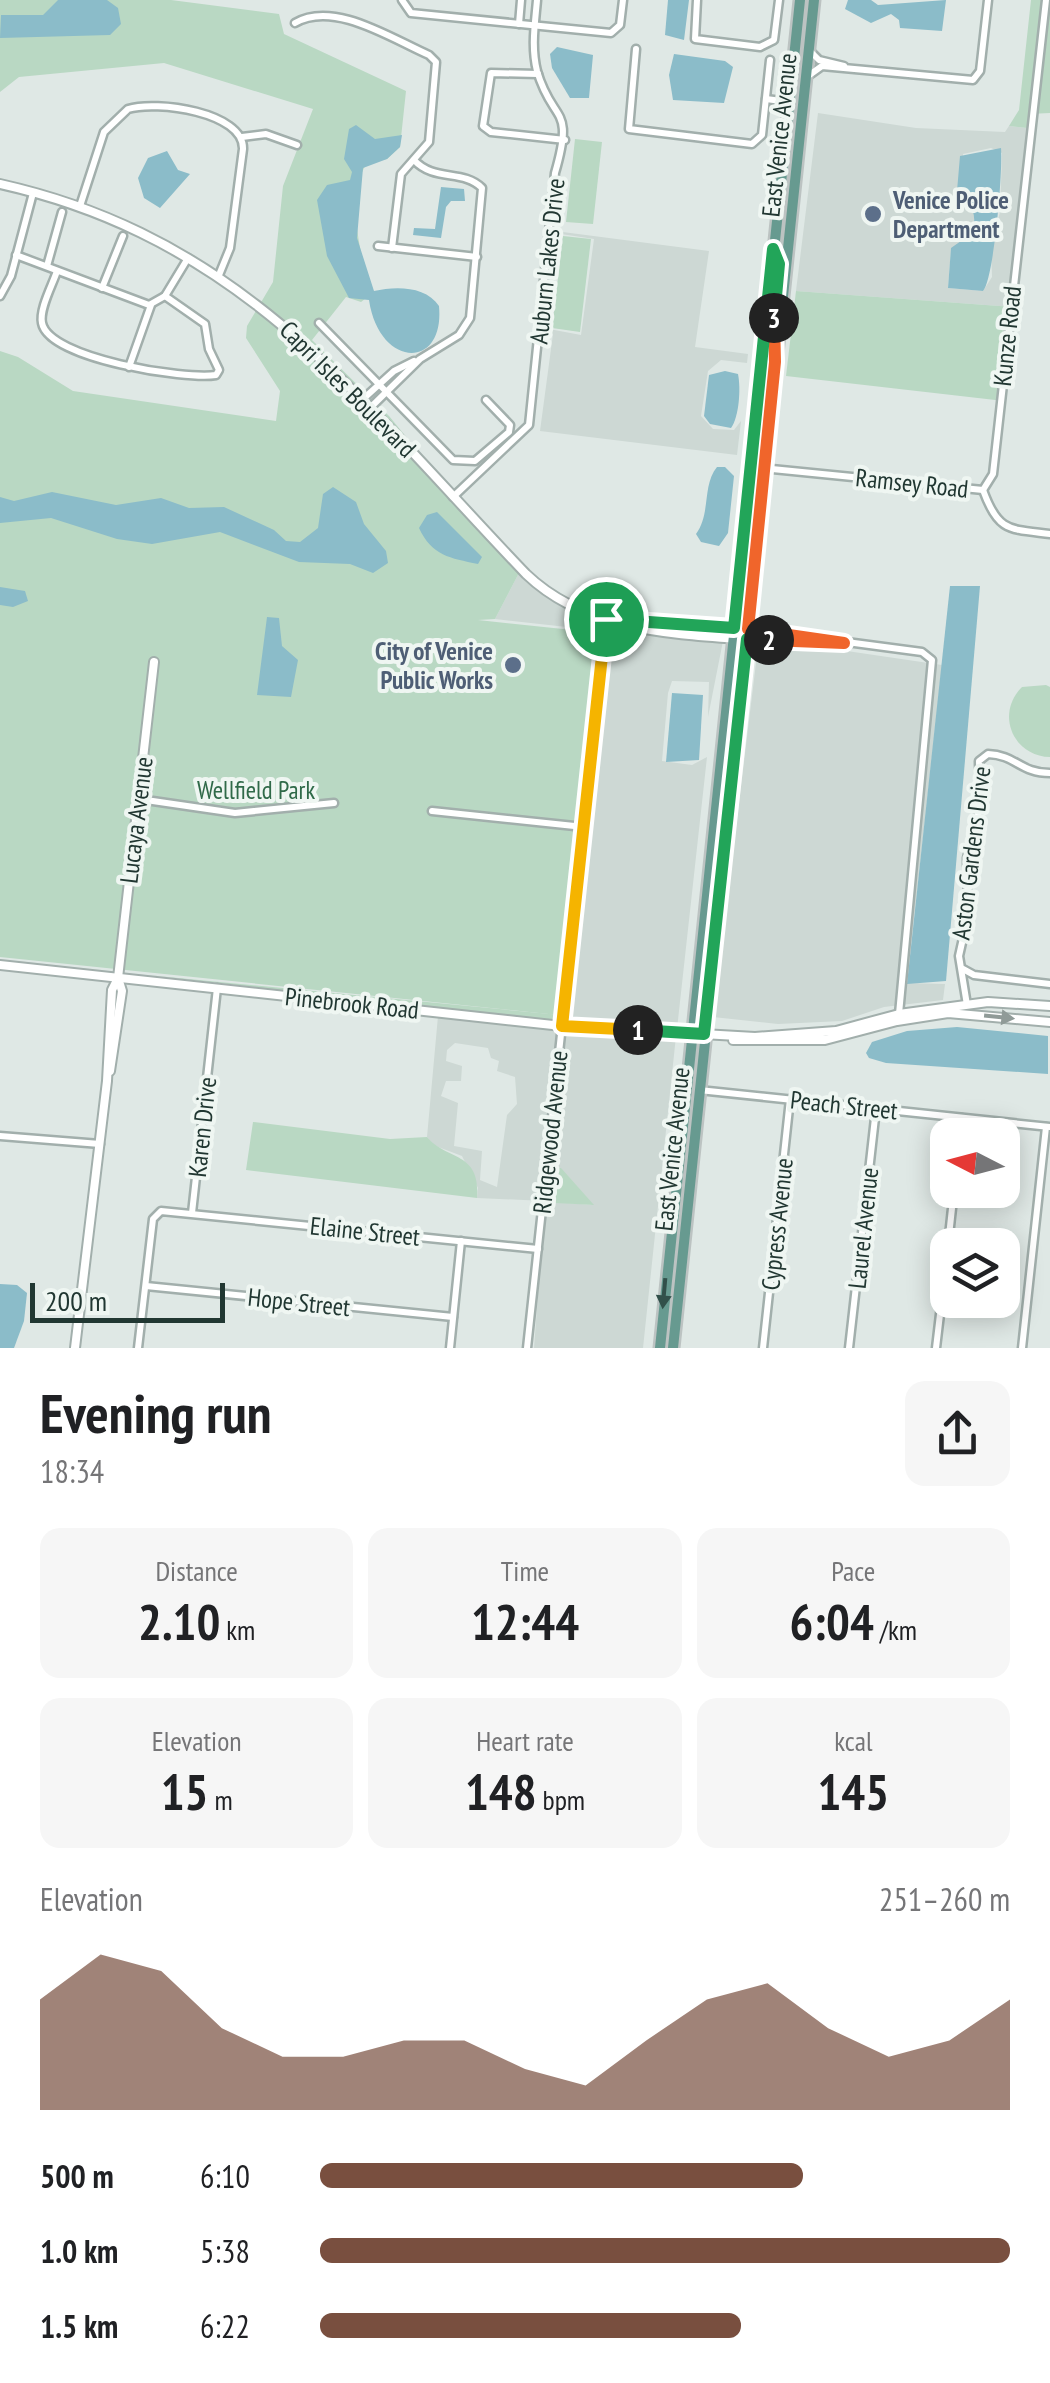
<!DOCTYPE html>
<html lang="en">
<head>
<meta charset="utf-8">
<style>
	:root { --surface:#fff; --page:#f6f6f6; --text:#202124; --muted:#757577; --accent:#794f3f }
	body { margin:0; font-family:"PT Sans Narrow",sans-serif; background:var(--page); color:var(--text); height:100vh; display:flex; flex-direction:column; font-size:38px; white-space:nowrap }
	* { box-sizing:border-box; margin:0 }
	p { font-size:32px; color:var(--muted) }
	.icon { flex:none; width:55px; height:55px; fill:none; stroke:currentColor; stroke-width:2; stroke-linecap:round; stroke-linejoin:round }
	.map { position:relative; height:1348px; overflow:hidden }
	.drawer { display:flex; flex-direction:column; background:var(--surface); flex:1 }
	.drawer>* { flex:none }
	.needle { width:65px; rotate:276deg }
	.controls { position:absolute; left:930px; top:1118px; display:grid; gap:20px }
	.controls a { display:grid; place-items:center; width:90px; height:90px; border-radius:20px; background:var(--surface); box-shadow:0 5px 25px #0003; font-size:50px }
	.scale { position:absolute; left:30px; bottom:25px; width:195px; box-sizing:border-box; padding-left:10px; border:5px solid #213732; border-top:0; font-size:28px; line-height:35px; white-space:nowrap; color:#213732; -webkit-text-stroke:8px #eff6f2; paint-order:stroke }
	.pin { position:absolute; display:grid; place-items:center; width:85px; height:85px; color:#fff; margin:-42px; border:5px solid #fff; border-radius:50%; box-shadow:0 2px 10px #0007 }
	.km { position:absolute; width:50px; height:50px; margin:-25px; border-radius:50%; background:#222; color:#fff; font-size:28px; line-height:50px; text-align:center }
	.round { display:grid; place-items:center; flex:none; width:105px; height:105px; border-radius:20px; background:var(--page) }
	.overview { display:flex; align-items:center; justify-content:space-between; height:170px; padding:0 40px }
	h1 { font-size:55px; font-weight:700; line-height:75px }
	.metrics { display:grid; grid-template-columns:repeat(3,1fr); gap:15px; height:170px; padding:10px 40px }
	.metrics div { display:grid; align-content:center; border-radius:20px; background:var(--page); text-align:center }
	.metrics b { font-size:50px; font-weight:700 }
	.metrics small { font-size:28px; font-weight:400 }
	.metrics p { font-size:28px }
	.chart { height:280px; padding:20px 40px }
	.chart p { display:flex; justify-content:space-between }
	.chart svg { width:100%; height:180px; margin-top:10px; fill:var(--accent); opacity:.7 }
	ul { padding:0 40px; list-style:none; font-size:32px }
	li { display:grid; grid-template-columns:160px 120px 1fr; align-items:center; height:75px }
	li i { height:25px; border-radius:12px; background:var(--accent) }
	.map>svg:first-child { display:block }
	.built { fill:#cdd8d4; fill-rule:evenodd }
	.green { fill:#b9d8c3 }
	.water { fill:#8bbcc9 }
	.lines { fill:none; stroke-linecap:round; stroke-linejoin:round }
	.minor-casing { stroke:#a2afac; stroke-width:11 }
	.tertiary-casing { stroke:#a2afac; stroke-width:12 }
	.primary-casing { stroke:#bcc3c2; stroke-width:15 }
	.minor { stroke:#fff; stroke-width:6 }
	.tertiary { stroke:#fff; stroke-width:8 }
	.primary { stroke:#679a90; stroke-width:10 }
	.oneway { fill:#909b98 }
	.oneway2 { fill:#32504a }
	.split-1-casing { stroke:#fff; stroke-width:20 }
	.split-2-casing { stroke:#fff; stroke-width:20 }
	.split-3-casing { stroke:#fff; stroke-width:20 }
	.split-4-casing { stroke:#fff; stroke-width:20 }
	.split-1 { stroke:#f5b400; stroke-width:12 }
	.split-2 { stroke:#22a559; stroke-width:12 }
	.split-3 { stroke:#f0652b; stroke-width:12 }
	.split-4 { stroke:#22a559; stroke-width:12 }
	.service-dot { fill:#5c6f8a; stroke:#eff6f2; stroke-width:4 }
	.labels { text-anchor:middle; dominant-baseline:central; stroke-width:8; stroke-linejoin:round; paint-order:stroke }
	.street-label { font-size:25px; fill:#213732; stroke:#eff6f2 }
	.service-label { font-size:25px; font-weight:bold; fill:#4e5e75; stroke:#eff6f2; text-anchor:start }
	.park-label { font-size:25px; fill:#306a49; stroke:#eff6f2 }
</style>
</head>
<body>
<div class="map">
<svg width="1050" height="1348" viewBox="0 0 1050 1348">
	<rect width="100%" height="100%" fill="#dfe8e5"/>
	<!-- built -->
	<g class="built">
		<path d="M818 113 916 128 1005 132 1009 126 1027 128 1013 307 796 291ZM991 148 1002 153 1000 212 991 248 992 277 983 291 948 288 951 249 966 240 974 228V210L961 194 963 154Z"/>
		<path d="M555 231 709 251 695 347 748 354 747 363 721 360 708 371 701 416 713 429 734 430 741 421 737 455 540 431 553 334 545 335ZM561 234 594 239 581 335 549 329Z"/>
		<path d="M519 573 553 601 586 617 636 631 723 641 708 717 709 682 672 681 668 693 662 761 692 765 707 757 677 1029 561 1022 603 631 495 619Z"/>
		<path d="M759 638 942 665 907 983 945 984 943 1000 884 1007 842 1021 778 1024 713 1017Z"/>
		<path d="M438 1016 676 1036 643 1348H534L545 1201 477 1198 478 1188 462 1156 433 1145 427 1137ZM455 1043 488 1048 491 1058 499 1061 497 1071 515 1077 517 1104 507 1115 497 1187 480 1180 482 1151 454 1146 458 1103 441 1096 446 1081H461L462 1066 446 1061 447 1050ZM570 1182 577 1191 592 1205 555 1202Z"/>
	</g>
	<!-- green -->
	<g class="green">
		<path d="M0 0H171L279 14 284 34 406 91 400 147 387 159 367 163C346 193 359 261 374 292L361 302 346 297 312 340 389 416 445 484 326 356 306 337 301 342 519 573 495 619 478 620 601 633 558 1015 0 957V351L18 357 73 391 276 421 280 391 246 338 247 326 273 282 283 186 313 109 164 63 19 77 0 92Z"/>
		<path d="M1031 0H1050V113L1029 114 1027 128 1009 126 1019 110Z"/>
		<path d="M575 139 602 142 593 224 566 222Z"/>
		<path d="M563 236 591 239 580 332 552 328Z"/>
		<path d="M796 291 1013 307 1004 401 786 376Z"/>
		<path d="M1046 685 1050 687V757C1013 756 995 714 1022 687Z"/>
		<path d="M147 975 561 1015V1022Z"/>
		<path d="M253 1122 390 1139 427 1137C447 1161 481 1151 477 1198L246 1170Z"/>
		<path d="M558 1168H561L594 1205 555 1203Z"/>
	</g>
	<!-- water -->
	<g class="water">
		<path d="M58 0H107L118 8 121 24 110 35 0 38 1 15H43Z"/>
		<path d="M668 0H689L684 40 665 35Z"/>
		<path d="M848 0H871L878 5 946 0 942 31 900 28 899 20 891 14 871 23 845 9Z"/>
		<path d="M557 47 593 55 589 98H570L552 68 550 54Z"/>
		<path d="M674 54 725 61 733 67 724 103 673 100 669 75Z"/>
		<path d="M356 125 375 139 402 135 400 147 387 159 363 168 357 238 374 291C396 286 426 286 439 306 445 371 379 368 369 300L349 298 327 256 317 200 327 185 350 180 352 172 344 159 349 129Z"/>
		<path d="M1001 148C1003 170 994 279 983 291L948 288 951 248 971 234C979 215 971 201 957 191L960 156Z"/>
		<path d="M167 151 178 170 190 174 160 208 144 198 138 178 148 158Z"/>
		<path d="M441 187 464 189 465 201H451L446 207 441 238 413 235 414 228 435 229Z"/>
		<path d="M725 371 738 374C741 389 739 417 731 428L710 424 704 416 709 375Z"/>
		<path d="M717 467H725L734 476 728 533 719 546 701 542 696 534C711 514 702 485 717 467Z"/>
		<path d="M333 487 356 502 364 524 386 551 388 563 373 573 350 564 299 562 220 532 152 544 117 539 51 518 0 523V497L14 501 52 492 116 505 161 498 189 508 224 507 274 530 286 541 300 542 318 528 323 494Z"/>
		<path d="M437 512 482 557 478 564C450 558 432 556 419 528L427 515Z"/>
		<path d="M950 586H980L946 981 907 984Z"/>
		<path d="M0 587 25 591 28 601 13 607 0 605Z"/>
		<path d="M267 617 279 618 282 646 298 660 291 697 257 695Z"/>
		<path d="M672 693 703 695 699 760 666 762Z"/>
		<path d="M957 1027 1048 1036V1074L886 1063 869 1058 866 1053 872 1042 907 1031Z"/>
		<path d="M0 1284 17 1285 27 1293 24 1321 14 1348H0Z"/>
	</g>
	<g class="lines">
		<defs>
			<g id="minor">
				<path d="M402 0 411 13 611 33 620 25 623 0"/>
				<path d="M697 0 695 39 760 47 774 40 779 0"/>
				<path d="M295 23C334 0 392 39 429 55L436 62 429 142 401 174 392 248"/>
				<path d="M519 24 521 0"/>
				<path d="M636 49 629 129 752 144 762 135 770 60"/>
				<path d="M811 52 819 60 844 66"/>
				<path d="M538 74 491 73 483 126 491 132 565 140"/>
				<path d="M808 76 822 66 973 80 980 71 988 0"/>
				<path d="M766 99 789 102"/>
				<path d="M242 137 266 134 297 145"/>
				<path d="M80 206 104 132 128 109C156 100 244 112 243 149L230 248 219 275"/>
				<path d="M378 246 477 257"/>
				<path d="M16 255 149 305 165 296 188 258"/>
				<path d="M47 266 62 212"/>
				<path d="M57 271C53 284 39 309 42 323 49 359 186 380 216 375L219 370 209 349 205 324 165 296"/>
				<path d="M102 288 123 236"/>
				<path d="M0 296 11 276 33 193"/>
				<path d="M319 323 453 460 475 461 509 432 510 425 486 400"/>
				<path d="M129 367 151 305"/>
				<path d="M362 400 394 371 414 361"/>
				<path d="M370 408 420 359 459 335 470 318 482 188C463 169 434 182 414 160"/>
				<path d="M751 467 983 490"/>
				<path d="M983 490 993 474 1046 0"/>
				<path d="M983 490C998 532 1009 529 1050 534"/>
				<path d="M453 497 529 425 555 173C575 104 553 125 537 71 531 47 535 24 537 0"/>
				<path d="M749 629 922 652 932 660 899 1014"/>
				<path d="M747 639 839 644"/>
				<path d="M139 799 235 813 334 803"/>
				<path d="M432 811 584 827"/>
				<path d="M963 969 974 975 1050 984"/>
				<path d="M967 1005 959 956 968 916 967 858 980 806 979 761 988 754C1016 755 1020 773 1050 773"/>
				<path d="M699 1090 1050 1127"/>
				<path d="M960 1135 962 1118"/>
				<path d="M0 1136 100 1144"/>
				<path d="M192 1213 217 988"/>
				<path d="M948 1245 954 1190"/>
				<path d="M146 1286 453 1317"/>
				<path d="M138 1348 153 1219 161 1211 538 1249"/>
				<path d="M450 1348 461 1241"/>
				<path d="M527 1348 606 619"/>
				<path d="M763 1348 790 1099"/>
				<path d="M849 1348 876 1109"/>
				<path d="M936 1348 948 1247"/>
				<path d="M1022 1348 1046 1127"/>
			</g>
			<g id="tertiary">
				<path d="M0 184C246 239 362 403 526 574 582 628 664 634 738 639"/>
				<path d="M608 618 739 628"/>
				<path d="M0 965 562 1026 755 1037 836 1031 899 1014 988 1002 1050 1006"/>
				<path d="M733 1040H825L897 1021 948 1013 1050 1022"/>
				<path d="M110 1071 122 991 118 978"/>
				<path d="M75 1348 107 1081 112 990 118 978 154 662"/>
			</g>
			<g id="primary">
				<path d="M660 1348 800 0"/>
				<path d="M673 1348 814 0"/>
			</g>
		</defs>
		<!-- minor casing -->
		<use href="#minor" class="minor-casing"/>
		<!-- tertiary casing -->
		<use href="#tertiary" class="tertiary-casing"/>
		<!-- primary casing -->
		<use href="#primary" class="primary-casing"/>
		<!-- minor -->
		<use href="#minor" class="minor"/>
		<!-- tertiary -->
		<use href="#tertiary" class="tertiary"/>
		<!-- primary -->
		<use href="#primary" class="primary"/>
	</g>
	<!-- one-way arrows -->
	<defs><path id="oneway-solid" d="M-6-.8H1V-3.2L6.5 0L1 3.2V.8H-6Z" transform="scale(2.5)"/></defs>
	<use class="oneway" href="#oneway-solid" transform="translate(999 1017) rotate(6)"/>
	<use class="oneway2" href="#oneway-solid" transform="translate(664 1293) rotate(95)"/>
	<g class="lines">
		<defs>
			<path id="split-1" d="M606 619 562 1026 638 1030"/>
			<path id="split-2" d="M638 1030 704 1034 747 639 769 640"/>
			<path id="split-3" d="M769 640 844 643 748 629 775 362 774 318"/>
			<path id="split-4" d="M606 619 734 628 773 249 779 264 774 318"/>
		</defs>
		<!-- split-1 casing -->
		<use href="#split-1" class="split-1-casing"/>
		<!-- split-2 casing -->
		<use href="#split-2" class="split-2-casing"/>
		<!-- split-3 casing -->
		<use href="#split-3" class="split-3-casing"/>
		<!-- split-4 casing -->
		<use href="#split-4" class="split-4-casing"/>
		<!-- split-1 -->
		<use href="#split-1" class="split-1"/>
		<!-- split-2 -->
		<use href="#split-2" class="split-2"/>
		<!-- split-3 -->
		<use href="#split-3" class="split-3"/>
		<!-- split-4 -->
		<use href="#split-4" class="split-4"/>
	</g>
	<!-- markers -->
	<g class="service-dot">
		<circle cx="873" cy="214" r="10"/>
		<circle cx="513" cy="665" r="10"/>
	</g>
	<g class="labels">
		<!-- street labels -->
		<g class="street-label">
			<text transform="translate(779 135) rotate(-84)">East Venice Avenue</text>
			<text transform="translate(547 261) rotate(-84)">Auburn Lakes Drive</text>
			<text transform="translate(1007 336) rotate(-84)">Kunze Road</text>
			<text transform="translate(348 389) rotate(45)">Capri Isles Boulevard</text>
			<text transform="translate(912 483) rotate(6)">Ramsey Road</text>
			<text transform="translate(136 820) rotate(-83)">Lucaya Avenue</text>
			<text transform="translate(971 853) rotate(-83)">Aston Gardens Drive</text>
			<text transform="translate(352 1003) rotate(6)">Pinebrook Road</text>
			<text transform="translate(844 1105) rotate(6)">Peach Street</text>
			<text transform="translate(202 1127) rotate(-84)">Karen Drive</text>
			<text transform="translate(550 1132) rotate(-84)">Ridgewood Avenue</text>
			<text transform="translate(672 1149) rotate(-84)">East Venice Avenue</text>
			<text transform="translate(777 1224) rotate(-84)">Cypress Avenue</text>
			<text transform="translate(863 1228) rotate(-84)">Laurel Avenue</text>
			<text transform="translate(365 1231) rotate(6)">Elaine Street</text>
			<text transform="translate(299 1302) rotate(6)">Hope Street</text>
		</g>
		<!-- service labels -->
		<g class="service-label">
			<text x="893" y="200">Venice Police<tspan x="893" dy="29">Department</tspan></text>
			<text x="493" y="651" text-anchor="end">City of Venice<tspan x="493" dy="29">Public Works</tspan></text>
		</g>
		<!-- park labels -->
		<g class="park-label">
			<text x="256" y="790">Wellfield Park</text>
		</g>
	</g>
</svg>
<div class="controls">
<a><svg class="needle" viewBox="-14 -14 28 28"><path d="M0-13l5 13h-10z" fill="#e53935"/><path d="M0 13l5-13h-10z" fill="#757577"/></svg></a>
<a><svg class="icon" aria-label="layers" viewBox="0 0 24 24"><path d="M12 4l9 5-9 5-9-5zM3 14l9 5 9-5"/></svg></a>
</div>
<div class="scale">200 m</div>
<div class="pin" style="left:606px;top:619px;background:#1e9e55"><svg class="icon" aria-label="arrive" viewBox="0 0 24 24"><path d="M6 21V4h12l-3 4 3 4H6"/></svg></div>
<b class="km" style="left:638px;top:1030px">1</b>
<b class="km" style="left:769px;top:640px">2</b>
<b class="km" style="left:774px;top:318px">3</b>
</div>
<section class="drawer">
<div class="overview"><div><h1>Evening run</h1><p>18:34</p></div><a class="round"><svg class="icon" aria-label="share" viewBox="0 0 24 24"><path d="M12 15V3M7 8l5-5 5 5M5 13v7h14v-7"/></svg></a></div>
<div class="metrics">
<div><p>Distance</p><b>2.10<small> km</small></b></div>
<div><p>Time</p><b>12:44</b></div>
<div><p>Pace</p><b>6:04<small> /km</small></b></div>
</div>
<div class="metrics">
<div><p>Elevation</p><b>15<small> m</small></b></div>
<div><p>Heart rate</p><b>148<small> bpm</small></b></div>
<div><p>kcal</p><b>145</b></div>
</div>
<div class="chart"><p><span>Elevation</span>251–260 m</p>
<svg viewBox="0 0 160 44" preserveAspectRatio="none"><path d="M0 44V17L10 6L20 10L30 24L40 31L50 31L60 27L70 27L80 34L90 38L100 27L110 17L120 13L130 24L140 31L150 27L160 17V44z"/></svg>
</div>
<ul>
<li><b>500 m</b>6:10<i style="width:70%"></i></li>
<li><b>1.0 km</b>5:38<i style="width:100%"></i></li>
<li><b>1.5 km</b>6:22<i style="width:61%"></i></li>
</ul>
</section>
</body>
</html>
